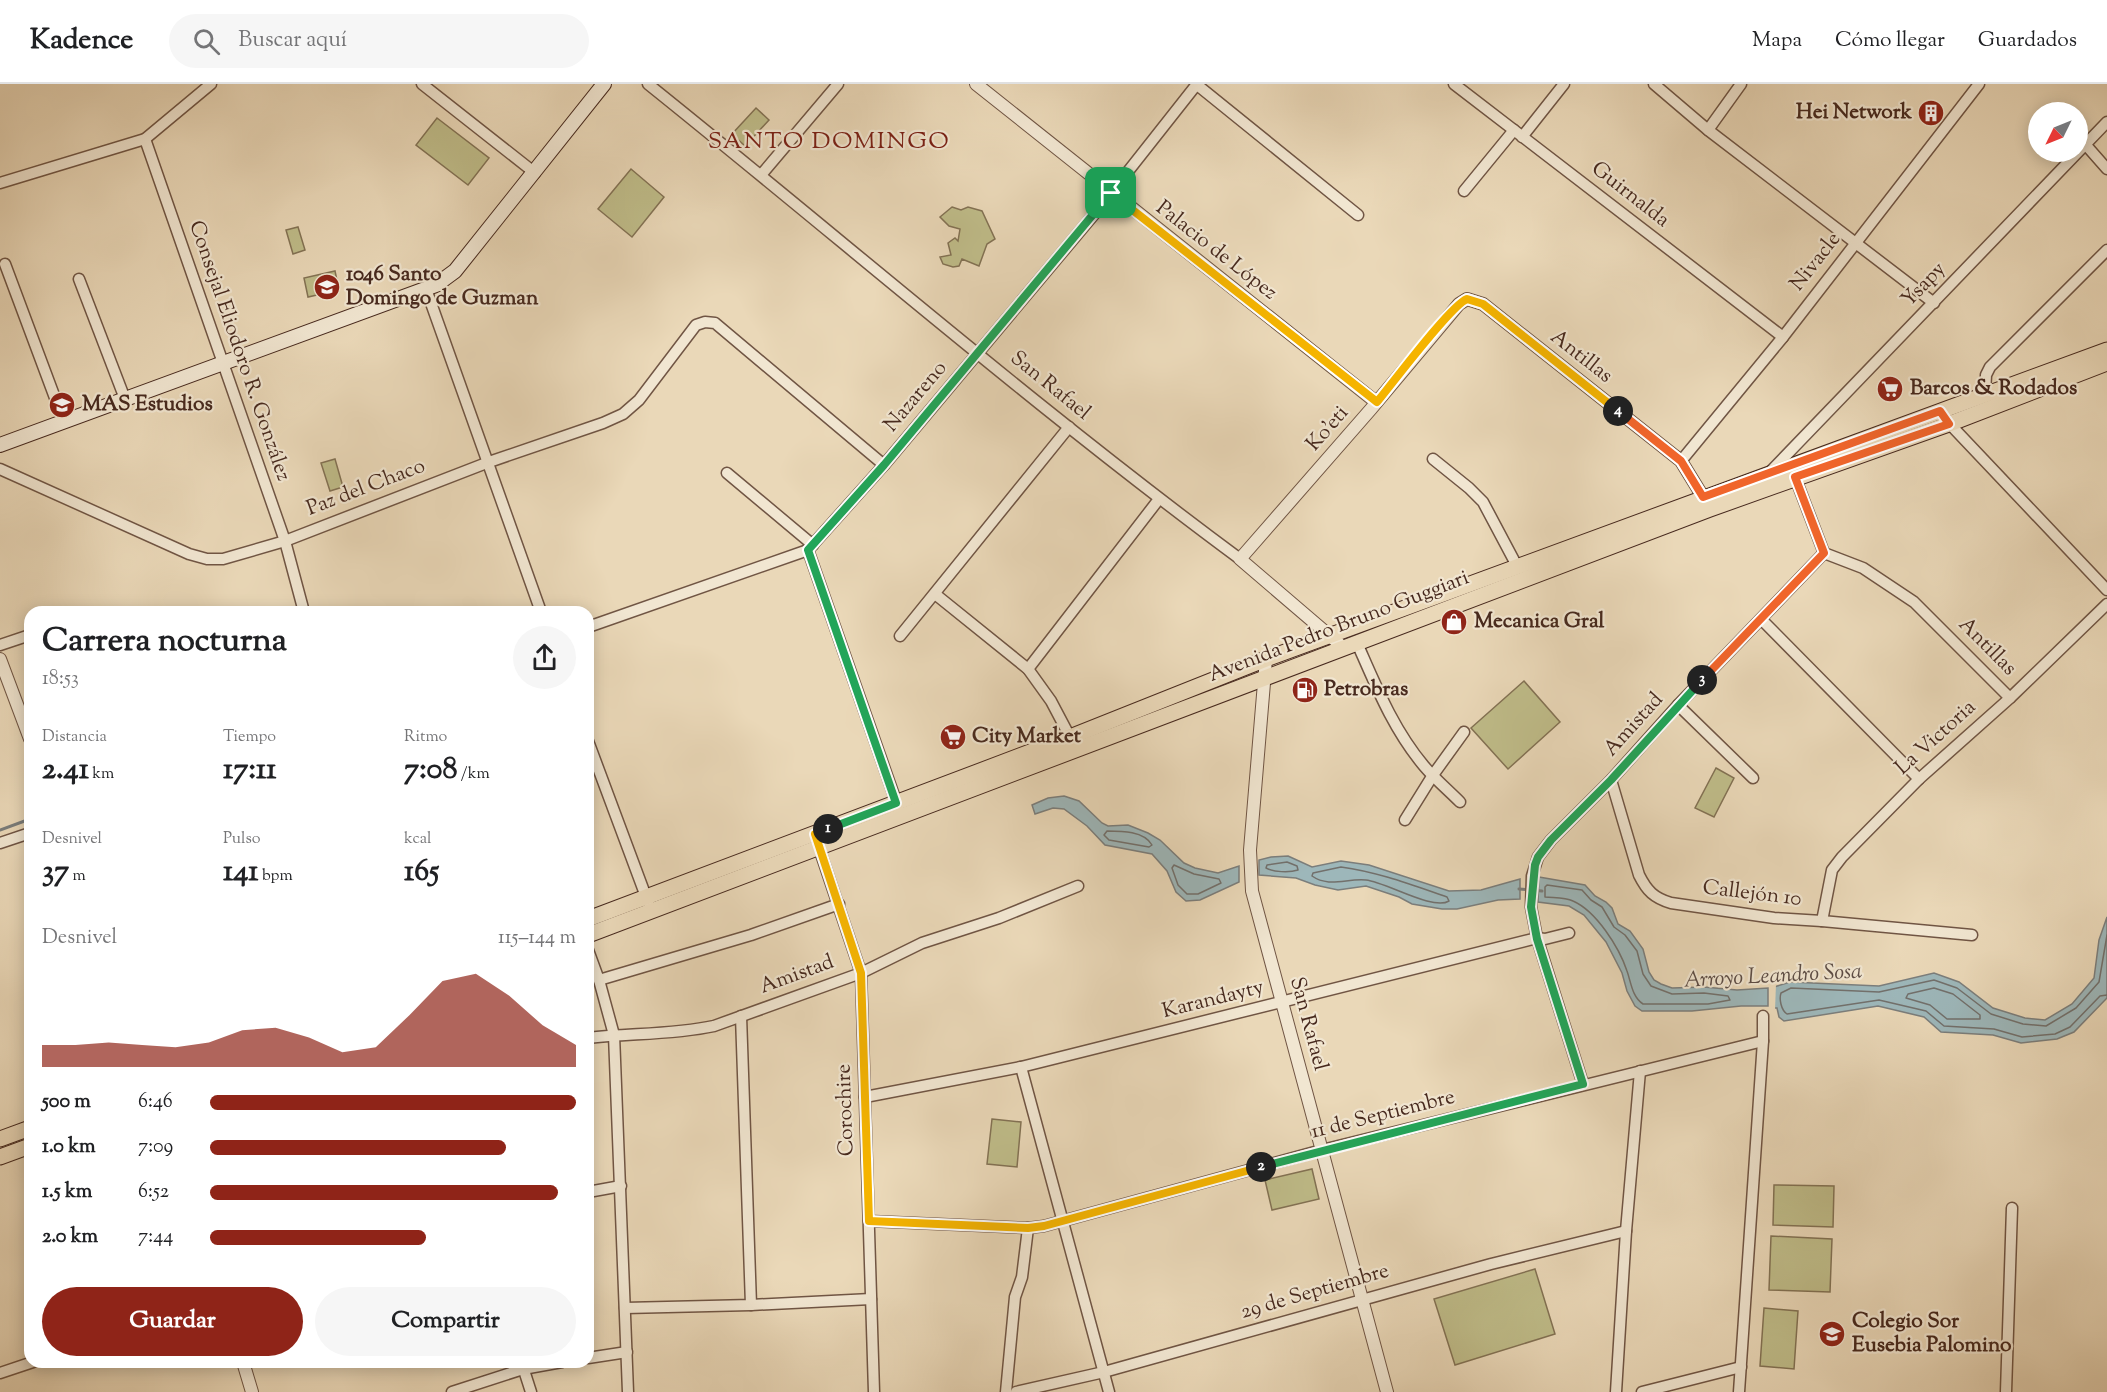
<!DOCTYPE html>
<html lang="es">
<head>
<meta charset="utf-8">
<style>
	:root { --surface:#fff; --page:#f6f6f6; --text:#202124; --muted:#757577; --line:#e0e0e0; --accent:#8f2418 }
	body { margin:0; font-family:"Sorts Mill Goudy",serif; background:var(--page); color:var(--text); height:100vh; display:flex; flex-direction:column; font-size:22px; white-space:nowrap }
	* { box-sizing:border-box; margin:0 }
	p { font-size:20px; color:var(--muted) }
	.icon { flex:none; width:33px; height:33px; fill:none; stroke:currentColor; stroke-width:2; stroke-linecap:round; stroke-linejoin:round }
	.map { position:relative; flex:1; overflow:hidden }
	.drawer { position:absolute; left:24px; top:522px; width:570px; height:762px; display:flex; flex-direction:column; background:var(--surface); border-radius:18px; box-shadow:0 3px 15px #0003 }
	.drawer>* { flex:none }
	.needle { width:39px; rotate:227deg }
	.fabs { position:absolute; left:2028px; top:18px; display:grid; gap:12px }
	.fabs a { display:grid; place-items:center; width:60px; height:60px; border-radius:50%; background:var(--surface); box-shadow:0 3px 15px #0003; font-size:30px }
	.pin { position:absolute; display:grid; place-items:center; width:51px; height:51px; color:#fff; margin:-26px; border-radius:12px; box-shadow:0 3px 9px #0006 }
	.km { position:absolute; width:30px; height:30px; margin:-15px; border-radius:50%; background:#222; color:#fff; font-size:16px; line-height:30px; text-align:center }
	.round { display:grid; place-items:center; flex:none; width:63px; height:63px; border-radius:32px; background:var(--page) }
	.head { display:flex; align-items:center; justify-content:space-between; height:102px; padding:0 18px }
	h1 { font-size:33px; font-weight:700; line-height:45px }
	.metrics { display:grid; grid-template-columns:repeat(3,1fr); gap:9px; height:102px; padding:6px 18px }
	.metrics div { display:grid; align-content:center }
	.metrics b { font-size:30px; font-weight:700 }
	.metrics small { font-size:16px; font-weight:400 }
	.metrics p { font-size:16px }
	.chart { height:168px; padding:12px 18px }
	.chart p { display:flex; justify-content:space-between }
	.chart svg { width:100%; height:108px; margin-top:6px; fill:var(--accent); opacity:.7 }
	.button { display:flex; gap:12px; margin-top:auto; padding:12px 18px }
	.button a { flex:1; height:69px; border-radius:36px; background:var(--accent); color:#fff; font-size:24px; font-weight:700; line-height:69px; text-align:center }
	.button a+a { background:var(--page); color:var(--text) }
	ul { padding:0 18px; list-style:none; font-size:20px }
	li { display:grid; grid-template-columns:96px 72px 1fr; align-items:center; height:45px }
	li i { height:15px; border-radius:8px; background:var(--accent) }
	header { display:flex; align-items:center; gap:36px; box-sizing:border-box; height:84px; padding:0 30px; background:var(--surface); border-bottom:2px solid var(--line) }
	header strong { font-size:28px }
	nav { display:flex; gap:33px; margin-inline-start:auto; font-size:21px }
	.search { width:420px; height:54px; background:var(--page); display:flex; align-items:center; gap:15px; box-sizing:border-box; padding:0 21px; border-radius:33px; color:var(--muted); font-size:22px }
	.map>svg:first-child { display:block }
	.green { fill:#bfbc89; stroke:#837254; stroke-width:1.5 }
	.water { fill:#9db7ba; stroke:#7b7e7c; stroke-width:1.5 }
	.pier { fill:#ead8b8 }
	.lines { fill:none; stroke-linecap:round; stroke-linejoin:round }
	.shore { stroke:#72706c; stroke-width:1.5 }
	.stream { stroke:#7b7e7c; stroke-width:3 }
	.minor-casing { stroke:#705544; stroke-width:13 }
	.tertiary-casing { stroke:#705544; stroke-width:14 }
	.secondary-casing { stroke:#47291e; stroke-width:16 }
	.primary-casing { stroke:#47291e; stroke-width:17 }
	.minor { stroke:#f1e6d1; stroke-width:10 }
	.tertiary { stroke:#f1e6d1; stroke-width:12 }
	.secondary { stroke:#f1e6d1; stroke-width:14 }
	.primary { stroke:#ead8b8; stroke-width:15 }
	.split-1-casing { stroke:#fff; stroke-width:12 }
	.split-2-casing { stroke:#fff; stroke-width:12 }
	.split-3-casing { stroke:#fff; stroke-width:12 }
	.split-4-casing { stroke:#fff; stroke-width:12 }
	.split-5-casing { stroke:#fff; stroke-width:12 }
	.split-1 { stroke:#22a559; stroke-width:8 }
	.split-2 { stroke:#f5b400; stroke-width:8 }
	.split-3 { stroke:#22a559; stroke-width:8 }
	.split-4 { stroke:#f0652b; stroke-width:8 }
	.split-5 { stroke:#f5b400; stroke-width:8 }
	.labels { text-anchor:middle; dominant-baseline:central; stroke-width:4.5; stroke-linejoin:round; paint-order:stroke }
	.poi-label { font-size:21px; font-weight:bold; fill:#47291e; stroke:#f1e6d1; text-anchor:start }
	.street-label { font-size:21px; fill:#47291e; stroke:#f1e6d1 }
	.water-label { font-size:22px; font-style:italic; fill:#5c4c45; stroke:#f1e6d1 }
	.quarter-label { font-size:24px; letter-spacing:1.5px; fill:#7a1f14; stroke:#f1e6d1 }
</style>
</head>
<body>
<header>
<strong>Kadence</strong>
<div class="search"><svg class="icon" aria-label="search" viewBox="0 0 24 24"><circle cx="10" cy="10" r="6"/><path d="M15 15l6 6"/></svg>Buscar aquí</div>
<nav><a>Mapa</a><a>Cómo llegar</a><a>Guardados</a></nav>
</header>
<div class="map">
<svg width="2107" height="1308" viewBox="0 0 2107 1308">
	<rect width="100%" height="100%" fill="#ead8b8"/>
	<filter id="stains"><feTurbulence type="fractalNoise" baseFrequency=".00333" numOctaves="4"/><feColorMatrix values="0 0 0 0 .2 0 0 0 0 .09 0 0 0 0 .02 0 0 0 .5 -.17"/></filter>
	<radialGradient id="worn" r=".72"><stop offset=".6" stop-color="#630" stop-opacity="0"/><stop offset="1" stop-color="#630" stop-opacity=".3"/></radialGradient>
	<!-- green -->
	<g class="green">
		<path d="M756 24 769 36 745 62 732 50Z"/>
		<path d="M437 34 489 74 468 101 416 61Z"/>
		<path d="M631 85 664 113 632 153 598 125Z"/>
		<path d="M952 123 961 126 968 123 982 127 995 155 987 160 979 182 962 175 959 182 953 183 943 180 940 173 951 171 948 159 955 154 958 157 960 145 949 142 940 133Z"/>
		<path d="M298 143 305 166 293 170 286 146Z"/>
		<path d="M335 187 339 206 308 213 304 194Z"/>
		<path d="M335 375 343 403 330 407 321 379Z"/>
		<path d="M1524 597 1560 638 1508 685 1471 644Z"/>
		<path d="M1716 684 1734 694 1714 733 1695 724Z"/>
		<path d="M992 1035 1021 1038 1017 1083 987 1080Z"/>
		<path d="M1312 1085 1319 1115 1272 1126 1265 1096Z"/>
		<path d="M1774 1101 1834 1102 1833 1143 1773 1141Z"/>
		<path d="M1771 1152 1832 1155 1830 1208 1769 1206Z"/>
		<path d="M1535 1185 1555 1250 1455 1281 1434 1215Z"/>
		<path d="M1764 1224 1798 1227 1794 1285 1760 1282Z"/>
	</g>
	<!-- water -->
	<g class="water">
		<path d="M1064 712 1079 717 1102 739 1108 742 1128 741 1148 749 1160 756 1184 779 1195 784 1218 789 1239 782V798L1200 816 1186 817 1176 808 1167 787 1152 770 1105 761 1087 742 1064 725 1053 724 1035 730 1032 721 1048 714Z"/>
		<path d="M1288 772 1312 783 1341 777 1369 781 1449 807 1481 806 1520 795V815L1498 816 1457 825H1442L1412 820 1399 813 1366 802 1338 806 1315 801 1296 794 1259 791V776L1271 773Z"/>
		<path d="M1539 793 1585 801 1595 812 1606 818 1612 824 1618 840 1630 847 1643 865 1649 888 1654 896 1661 900 1672 904 1704 903 1737 906 1768 904V922H1741L1692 927H1642L1635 922 1627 907 1622 889 1606 858 1584 831 1569 822 1538 818Z"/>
		<path d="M2107 833V914L2074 948 2057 955 2021 959 1993 951 1941 948 1924 933 1878 922 1784 937 1779 933 1777 924H1773L1774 903 1790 898 1879 902 1934 889 1959 898 1993 924 2025 934 2045 936 2072 920 2094 894 2099 856Z"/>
	</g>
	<!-- pier -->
	<path class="pier" d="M1773 900H1776L1775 926 1770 925V901Z"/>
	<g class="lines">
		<!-- shore -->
		<g class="shore">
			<path d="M1107 747C1122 747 1144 747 1152 761L1149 763 1109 756 1104 751Z"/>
			<path d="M1287 778 1297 782 1298 786C1289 789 1273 788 1266 784L1267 781Z"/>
			<path d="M1174 781 1194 790 1219 795 1221 799 1198 810H1187L1178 801 1172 784Z"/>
			<path d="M1341 783C1378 788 1412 801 1447 813L1449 817C1433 827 1386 798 1366 796 1347 794 1329 804 1312 792L1313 789Z"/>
			<path d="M1547 801 1582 806 1591 816 1602 823 1614 843 1625 851 1637 867 1643 890 1651 902 1672 910 1704 909 1728 912 1730 916 1708 920H1643C1632 913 1631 898 1627 887 1619 863 1596 827 1573 817 1565 813 1554 814 1545 813V803Z"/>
			<path d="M2107 851 2099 898 2076 924 2046 942 2023 940 1991 930 1957 904 1934 896 1879 908 1791 904 1781 909C1779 915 1781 926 1787 930L1879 916 1926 927 1944 942 1994 945 2022 953 2055 950 2070 943 2100 912 2107 911"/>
			<path d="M1934 904 1953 910 1980 931V935H1947L1930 921 1906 914 1908 910Z"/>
		</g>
		<!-- stream -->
		<g class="stream">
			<path d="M0 746 30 735"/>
			<path d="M1519 805 1542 807"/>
		</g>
		<defs>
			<g id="minor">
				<path d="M422 0 535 89"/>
				<path d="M648 0C845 158 1037 325 1240 475"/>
				<path d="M1196 0 1358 131"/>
				<path d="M1454 0 1783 253"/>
				<path d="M1654 0 1708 46 1934 219"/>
				<path d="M1708 46 1741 0"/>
				<path d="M1522 53 1564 0"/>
				<path d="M145 55 285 457 304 528"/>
				<path d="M2085 60 2107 85"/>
				<path d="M761 91 838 0"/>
				<path d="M0 99 145 55 211 0"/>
				<path d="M1464 107 1514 46"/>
				<path d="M5 180 64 338"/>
				<path d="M79 195 125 315"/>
				<path d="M426 205 541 528"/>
				<path d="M1985 310 1986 291 1990 283 2107 166"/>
				<path d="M1945 335 2107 506"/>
				<path d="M1433 375 1469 404 1483 418 1517 482"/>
				<path d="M1681 377 1783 253 1979 0"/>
				<path d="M0 385 189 470 207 475H223L285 457 489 378 603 339 623 330 639 316 696 241 705 238 715 239 884 381"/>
				<path d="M1770 388 2107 38"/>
				<path d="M727 389 813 461"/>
				<path d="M1795 393 1824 469 1863 484 1914 518 2010 614"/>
				<path d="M808 466 898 723"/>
				<path d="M935 510 1028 585 1051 617 1070 653"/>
				<path d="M1762 536 1919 695"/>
				<path d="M588 543 808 466 884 381 1096 128 1197 0"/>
				<path d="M900 552 1069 343"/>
				<path d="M1357 559C1376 602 1393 645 1424 682 1435 695 1448 706 1460 718"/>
				<path d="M0 561 30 551"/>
				<path d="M1028 585 1159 415"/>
				<path d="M1678 621 1753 694"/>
				<path d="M588 657 648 818"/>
				<path d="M1611 696 1639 791C1647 807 1654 814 1671 819L1774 834 1822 837 1972 851"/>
				<path d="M1405 736 1433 691 1464 648"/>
				<path d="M817 758 861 889 874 1308"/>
				<path d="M0 759 30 749"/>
				<path d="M1822 837 1832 786 1842 773 1919 695 2010 614 2107 520"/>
				<path d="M588 866 599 896 614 951 628 1308"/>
				<path d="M599 896 751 851 839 820"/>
				<path d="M741 932 751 1221"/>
				<path d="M588 954C630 949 672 951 714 942L861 889 922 859 999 834 1078 802"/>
				<path d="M1021 983 1109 1308"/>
				<path d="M1583 1000 1537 854 1531 823 1532 792 1538 773 1551 756 1611 696 1678 621 1824 469"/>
				<path d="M865 1013 1021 983 1537 854 1545 855 1569 849"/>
				<path d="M588 1108 621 1102"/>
				<path d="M869 1137 1028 1144 1044 1142 1322 1066 1763 957"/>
				<path d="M625 1224 751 1221 871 1215"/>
				<path d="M588 1274 627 1268"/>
				<path d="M522 1280 531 1308"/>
				<path d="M0 1289 33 1278"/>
				<path d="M452 1308 523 1285 562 1278"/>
				<path d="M1006 1308 1015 1213 1022 1193 1028 1144"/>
				<path d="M1016 1308 1104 1288 1491 1180 1626 1147"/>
				<path d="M1616 1308 1626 1147 1640 987"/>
				<path d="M1642 1308 1741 1283"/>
				<path d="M1739 1308 1763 957V932"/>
				<path d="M2006 1308 2012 1124"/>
			</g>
			<g id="tertiary">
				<path d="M976 0 1376 318"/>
				<path d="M1344 564 1240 475 1371 325 1459 220 1467 215 1483 220 1681 377 1708 421"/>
				<path d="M0 575 30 655"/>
				<path d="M1266 575 1250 766 1252 807 1387 1308"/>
				<path d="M243 1278 252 1308"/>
			</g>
			<path id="secondary" d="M0 361 436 201 455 187 604 0"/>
			<g id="primary">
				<path d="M588 835 1070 653 1266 575 2107 266"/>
				<path d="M588 851 1710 425 1949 340 2107 279"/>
				<path d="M0 1055 30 1044"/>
				<path d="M0 1073 30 1062"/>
			</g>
		</defs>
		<!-- minor casing -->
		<use href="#minor" class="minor-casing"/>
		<!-- tertiary casing -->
		<use href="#tertiary" class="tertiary-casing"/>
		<!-- secondary casing -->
		<use href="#secondary" class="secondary-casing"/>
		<!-- primary casing -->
		<use href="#primary" class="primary-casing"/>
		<!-- minor -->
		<use href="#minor" class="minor"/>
		<!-- tertiary -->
		<use href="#tertiary" class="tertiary"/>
		<!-- secondary -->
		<use href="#secondary" class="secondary"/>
		<!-- primary -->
		<use href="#primary" class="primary"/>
	</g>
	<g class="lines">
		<defs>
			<path id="split-1" d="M828 745 896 719 808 466 884 381 1111 109"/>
			<path id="split-2" d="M828 745 815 750 861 889 869 1137 1028 1144 1044 1142 1261 1083"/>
			<path id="split-3" d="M1261 1083 1583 1000 1537 855 1531 823 1535 781 1538 773 1551 756 1611 696 1702 596"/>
			<path id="split-4" d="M1618 327 1681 377 1703 413 1940 327 1949 340 1795 393 1824 469 1702 596"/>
			<path id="split-5" d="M1111 109 1377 318C1393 299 1450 222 1467 215L1483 220 1618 327"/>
		</defs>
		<!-- split-1 casing -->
		<use href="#split-1" class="split-1-casing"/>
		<!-- split-2 casing -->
		<use href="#split-2" class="split-2-casing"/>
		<!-- split-3 casing -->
		<use href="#split-3" class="split-3-casing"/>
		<!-- split-4 casing -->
		<use href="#split-4" class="split-4-casing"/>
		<!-- split-5 casing -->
		<use href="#split-5" class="split-5-casing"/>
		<!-- split-1 -->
		<use href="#split-1" class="split-1"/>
		<!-- split-2 -->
		<use href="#split-2" class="split-2"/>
		<!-- split-3 -->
		<use href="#split-3" class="split-3"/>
		<!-- split-4 -->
		<use href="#split-4" class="split-4"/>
		<!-- split-5 -->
		<use href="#split-5" class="split-5"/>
	</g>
	<!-- icons -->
	<defs>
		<symbol id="building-disc" viewBox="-11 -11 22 22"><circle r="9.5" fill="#8f2418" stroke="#f1e6d1"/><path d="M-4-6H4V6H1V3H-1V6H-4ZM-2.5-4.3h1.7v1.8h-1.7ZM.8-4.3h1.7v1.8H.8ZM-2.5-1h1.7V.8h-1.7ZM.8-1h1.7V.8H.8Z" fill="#fff"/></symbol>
		<symbol id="school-disc" viewBox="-11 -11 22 22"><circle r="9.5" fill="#8f2418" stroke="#f1e6d1"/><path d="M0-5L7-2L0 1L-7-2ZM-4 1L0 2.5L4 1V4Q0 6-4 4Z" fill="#fff"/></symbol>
		<symbol id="supermarket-disc" viewBox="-11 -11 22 22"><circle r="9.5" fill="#8f2418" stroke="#f1e6d1"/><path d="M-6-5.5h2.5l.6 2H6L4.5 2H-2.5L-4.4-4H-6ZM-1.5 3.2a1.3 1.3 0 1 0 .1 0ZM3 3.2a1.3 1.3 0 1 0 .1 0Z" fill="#fff"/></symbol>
		<symbol id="shop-disc" viewBox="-11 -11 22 22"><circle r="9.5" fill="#8f2418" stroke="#f1e6d1"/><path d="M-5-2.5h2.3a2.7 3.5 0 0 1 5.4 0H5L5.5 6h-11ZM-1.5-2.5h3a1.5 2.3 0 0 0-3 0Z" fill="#fff"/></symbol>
		<symbol id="fuel-disc" viewBox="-11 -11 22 22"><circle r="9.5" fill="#8f2418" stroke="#f1e6d1"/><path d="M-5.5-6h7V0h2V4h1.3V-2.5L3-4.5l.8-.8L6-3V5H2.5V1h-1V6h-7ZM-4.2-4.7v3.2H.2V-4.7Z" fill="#fff"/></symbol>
	</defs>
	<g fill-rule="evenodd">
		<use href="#building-disc" x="1916" y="14" width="30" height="30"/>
		<use href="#school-disc" x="312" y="188" width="30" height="30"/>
		<use href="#supermarket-disc" x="1875" y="290" width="30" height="30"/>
		<use href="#school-disc" x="47" y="306" width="30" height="30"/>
		<use href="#shop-disc" x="1439" y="523" width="30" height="30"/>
		<use href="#fuel-disc" x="1290" y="591" width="30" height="30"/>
		<use href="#supermarket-disc" x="938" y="638" width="30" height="30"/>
		<use href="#school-disc" x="1817" y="1235" width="30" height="30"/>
	</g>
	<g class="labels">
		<!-- poi labels -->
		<g class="poi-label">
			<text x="1912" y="29" text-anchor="end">Hei Network</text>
			<text x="346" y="191">1046 Santo<tspan x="346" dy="24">Domingo de Guzman</tspan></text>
			<text x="1910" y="305">Barcos &amp; Rodados</text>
			<text x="82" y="321">MAS Estudios</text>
			<text x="1474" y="538">Mecanica Gral</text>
			<text x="1324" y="606">Petrobras</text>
			<text x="972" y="653">City Market</text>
			<text x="1852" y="1238">Colegio Sor<tspan x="1852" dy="24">Eusebia Palomino</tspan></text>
		</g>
		<!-- street labels -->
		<g class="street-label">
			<text transform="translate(1630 111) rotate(38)">Guirnalda</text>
			<text transform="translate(1216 167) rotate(38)">Palacio de López</text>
			<text transform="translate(1816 178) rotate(-52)">Nivacle</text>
			<text transform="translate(1924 201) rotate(-46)">Ysapy</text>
			<text transform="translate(239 267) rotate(71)">Consejal Eliodoro R. González</text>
			<text transform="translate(1581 273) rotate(38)">Antillas</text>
			<text transform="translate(1050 302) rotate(39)">San Rafael</text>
			<text transform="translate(916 313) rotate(-50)">Nazareno</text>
			<text transform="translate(1328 345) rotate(-49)">Ko'eti</text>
			<text transform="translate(366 404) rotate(-21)">Paz del Chaco</text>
			<text transform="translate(1339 543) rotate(-21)">Avenida Pedro Bruno Guggiari</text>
			<text transform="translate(1987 563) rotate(45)">Antillas</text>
			<text transform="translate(1634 641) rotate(-48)">Amistad</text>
			<text transform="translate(1936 654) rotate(-42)">La Victoria</text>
			<text transform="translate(1752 810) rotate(7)">Callejón 10</text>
			<text transform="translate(797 891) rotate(-20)">Amistad</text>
			<text transform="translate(1213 916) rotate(-14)">Karandayty</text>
			<text transform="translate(1308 940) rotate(75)">San Rafael</text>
			<text transform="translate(846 1026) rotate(-92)">Corochire</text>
			<text transform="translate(1383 1031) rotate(-14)">11 de Septiembre</text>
			<text transform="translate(1315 1208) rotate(-16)">29 de Septiembre</text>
		</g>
		<!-- water labels -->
		<g class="water-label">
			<text transform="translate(1773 893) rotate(-3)">Arroyo Leandro Sosa</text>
		</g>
		<!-- quarter labels -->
		<g class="quarter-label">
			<text x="829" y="58">SANTO DOMINGO</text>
		</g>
	</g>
	<rect width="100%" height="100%" filter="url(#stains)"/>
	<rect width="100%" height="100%" fill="url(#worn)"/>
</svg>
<div class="fabs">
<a><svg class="needle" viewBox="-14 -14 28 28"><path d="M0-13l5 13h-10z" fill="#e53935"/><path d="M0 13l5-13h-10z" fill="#757577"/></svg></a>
</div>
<div class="pin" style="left:1111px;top:109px;background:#1e9e55"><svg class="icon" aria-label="arrive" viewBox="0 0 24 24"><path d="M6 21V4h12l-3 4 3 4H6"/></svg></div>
<b class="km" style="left:828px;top:745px">1</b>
<b class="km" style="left:1261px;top:1083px">2</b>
<b class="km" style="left:1702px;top:596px">3</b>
<b class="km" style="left:1618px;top:327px">4</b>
<section class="drawer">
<div class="head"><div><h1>Carrera nocturna</h1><p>18:53</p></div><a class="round"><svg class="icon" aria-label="share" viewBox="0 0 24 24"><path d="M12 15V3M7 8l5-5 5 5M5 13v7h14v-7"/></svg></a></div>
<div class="metrics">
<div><p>Distancia</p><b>2.41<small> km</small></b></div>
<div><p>Tiempo</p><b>17:11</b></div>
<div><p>Ritmo</p><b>7:08<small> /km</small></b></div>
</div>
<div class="metrics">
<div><p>Desnivel</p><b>37<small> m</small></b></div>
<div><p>Pulso</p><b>141<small> bpm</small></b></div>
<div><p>kcal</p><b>165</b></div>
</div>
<div class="chart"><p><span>Desnivel</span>115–144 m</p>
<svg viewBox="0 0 160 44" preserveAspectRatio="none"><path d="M0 44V35L10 35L20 34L30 35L40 36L50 34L60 29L70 28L80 32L90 38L100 36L110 23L120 9L130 6L140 15L150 27L160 35V44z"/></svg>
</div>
<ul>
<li><b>500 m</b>6:46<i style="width:100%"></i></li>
<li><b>1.0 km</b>7:09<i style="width:81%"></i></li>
<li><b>1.5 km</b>6:52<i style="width:95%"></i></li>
<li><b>2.0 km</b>7:44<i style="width:59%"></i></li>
</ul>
<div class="button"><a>Guardar</a><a>Compartir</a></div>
</section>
</div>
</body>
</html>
